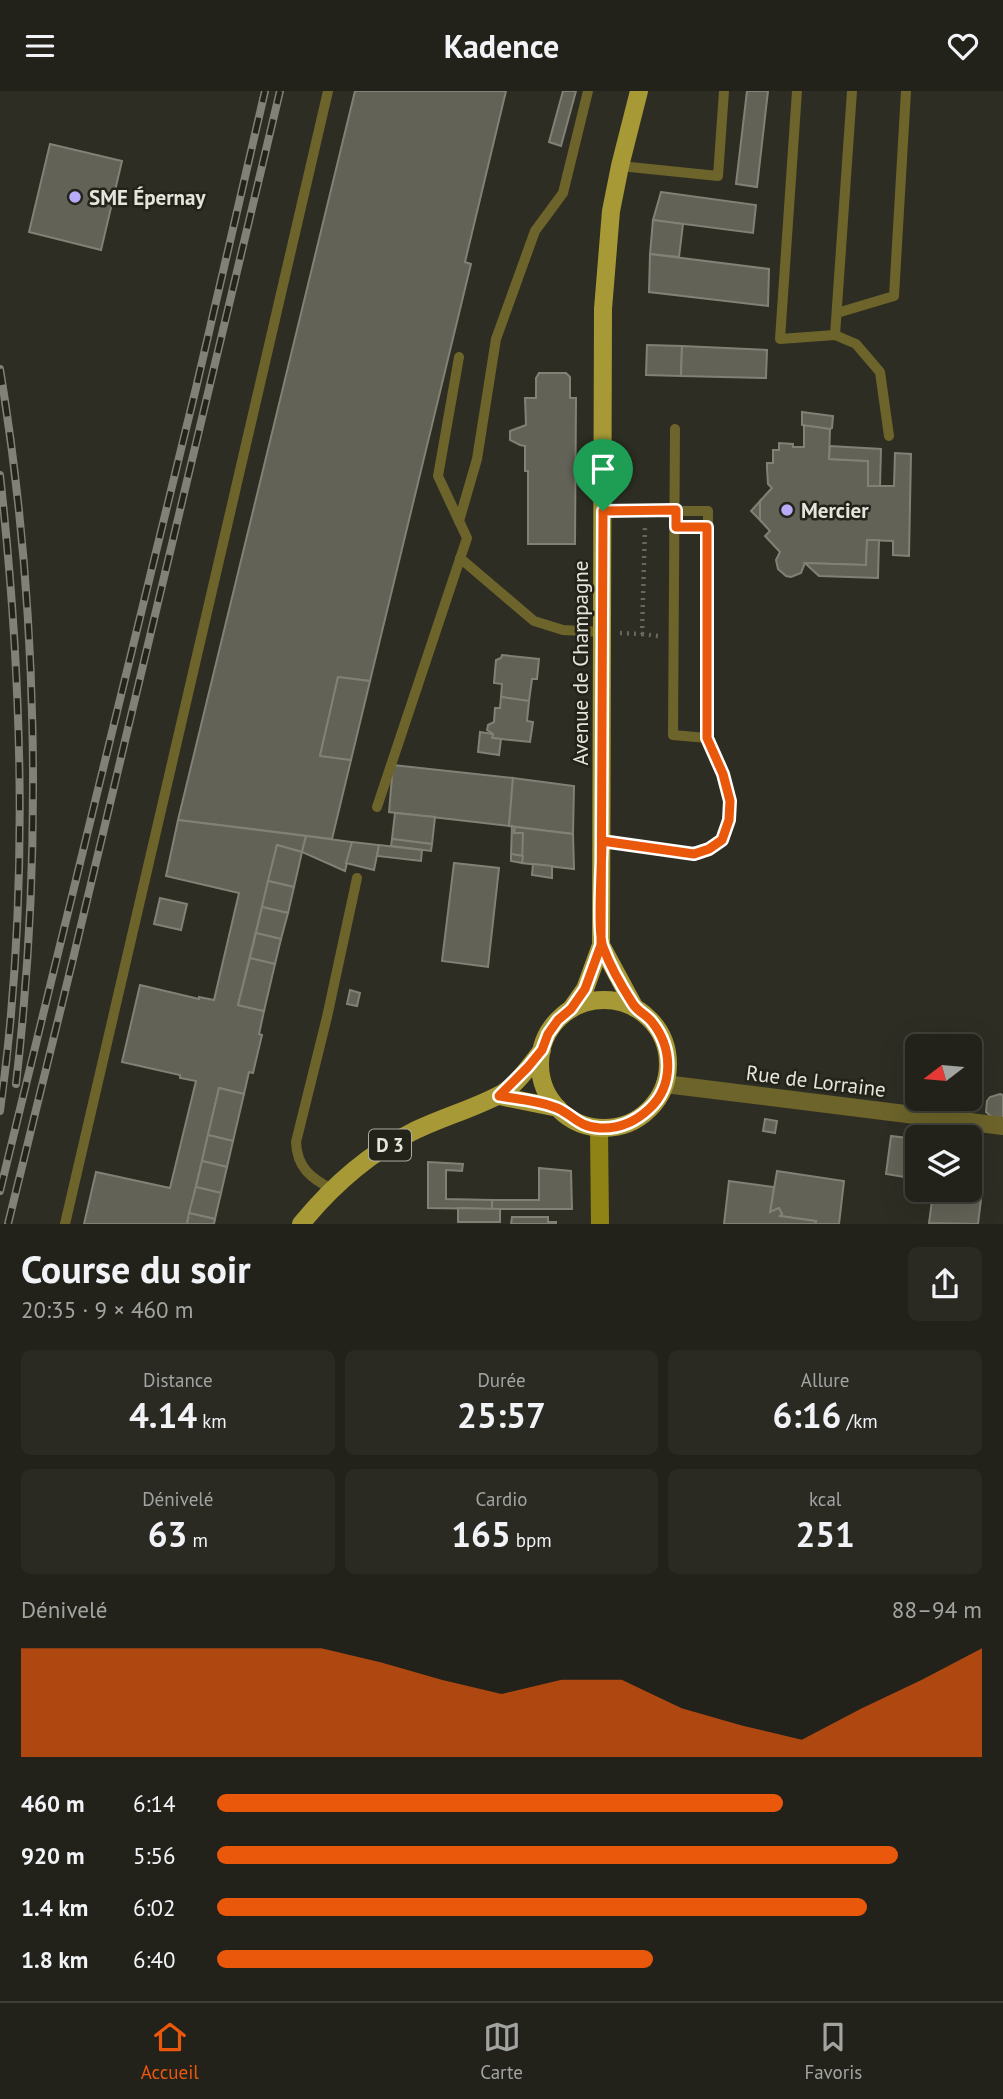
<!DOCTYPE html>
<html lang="fr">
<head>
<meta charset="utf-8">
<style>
	:root { --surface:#22221a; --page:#2a2a23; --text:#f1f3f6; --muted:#a2a4a2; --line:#3f3f39; --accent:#ea580c }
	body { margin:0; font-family:"PT Sans",sans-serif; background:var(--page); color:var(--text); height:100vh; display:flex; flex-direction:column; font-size:26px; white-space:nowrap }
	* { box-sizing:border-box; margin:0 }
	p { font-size:23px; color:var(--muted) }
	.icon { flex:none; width:38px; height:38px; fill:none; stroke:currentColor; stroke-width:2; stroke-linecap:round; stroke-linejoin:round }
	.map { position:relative; height:1133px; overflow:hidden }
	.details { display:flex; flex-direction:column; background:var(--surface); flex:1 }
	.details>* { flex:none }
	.needle { width:46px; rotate:254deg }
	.controls { position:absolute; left:905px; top:943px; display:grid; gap:14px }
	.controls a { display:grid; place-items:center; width:77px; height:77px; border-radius:10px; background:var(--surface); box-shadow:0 7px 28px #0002,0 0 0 2px var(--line); font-size:35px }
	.pin { position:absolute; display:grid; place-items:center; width:60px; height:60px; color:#fff; margin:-72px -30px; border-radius:50% 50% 50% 0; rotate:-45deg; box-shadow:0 0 7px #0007 }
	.pin .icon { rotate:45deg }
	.round { display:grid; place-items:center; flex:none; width:74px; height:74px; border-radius:10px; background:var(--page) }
	.summary { display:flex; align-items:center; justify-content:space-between; height:119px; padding:0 21px }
	h1 { font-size:38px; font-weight:600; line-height:52px }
	.metrics { display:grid; grid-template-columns:repeat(3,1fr); gap:10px; height:119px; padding:7px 21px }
	.metrics div { display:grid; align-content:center; border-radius:10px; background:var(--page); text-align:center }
	.metrics b { font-size:35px; font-weight:600 }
	.metrics small { font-size:19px; font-weight:400 }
	.metrics p { font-size:19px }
	.chart { height:196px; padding:14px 21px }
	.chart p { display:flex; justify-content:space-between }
	.chart svg { width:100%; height:126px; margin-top:7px; fill:var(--accent); opacity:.7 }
	ul { padding:0 21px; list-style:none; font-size:23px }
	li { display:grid; grid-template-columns:112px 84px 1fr; align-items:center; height:52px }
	li i { height:18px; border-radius:9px; background:var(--accent) }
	header { display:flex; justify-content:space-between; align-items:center; height:91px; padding:0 21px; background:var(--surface); font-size:32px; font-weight:600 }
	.tabs { display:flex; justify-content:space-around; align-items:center; height:98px; border-top:2px solid var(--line); background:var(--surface); font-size:19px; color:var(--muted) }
	.tabs a { display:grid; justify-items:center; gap:4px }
	.tabs .active { color:var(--accent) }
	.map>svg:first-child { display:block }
	.building { fill:#636257; stroke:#838176; stroke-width:2 }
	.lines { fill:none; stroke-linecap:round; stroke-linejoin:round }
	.path { stroke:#69685f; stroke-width:4.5; stroke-dasharray:2 5; stroke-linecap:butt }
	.service { stroke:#6c642a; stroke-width:10 }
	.minor { stroke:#6c642a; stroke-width:18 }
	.secondary { stroke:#908315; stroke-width:18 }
	.primary { stroke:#a79a36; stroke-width:18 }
	.rail-casing { stroke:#818178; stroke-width:8 }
	.rail { stroke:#24231a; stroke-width:5; stroke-dasharray:16; stroke-linecap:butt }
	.route-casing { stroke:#fff; stroke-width:14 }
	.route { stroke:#ea580c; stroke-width:9 }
	.poi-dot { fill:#b8abf7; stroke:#24231a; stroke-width:2.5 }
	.labels { text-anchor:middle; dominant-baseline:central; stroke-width:5; stroke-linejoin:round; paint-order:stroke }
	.shield { fill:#24231a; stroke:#ababa3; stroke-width:2 }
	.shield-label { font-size:19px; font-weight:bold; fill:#e5e5de }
	.poi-label { font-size:21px; font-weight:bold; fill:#e5e5de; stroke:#24231a; text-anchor:start }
	.street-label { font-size:21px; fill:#e5e5de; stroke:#24231a }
</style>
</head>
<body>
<header><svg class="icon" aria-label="menu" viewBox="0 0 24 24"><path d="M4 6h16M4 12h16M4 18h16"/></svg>Kadence<svg class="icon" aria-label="heart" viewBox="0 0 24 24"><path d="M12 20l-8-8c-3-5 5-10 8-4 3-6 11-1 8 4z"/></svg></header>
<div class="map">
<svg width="1003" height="1133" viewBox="0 0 1003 1133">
	<rect width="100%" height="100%" fill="#2e2d23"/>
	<!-- building -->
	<g class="building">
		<path d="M355 0H506L465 171 471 173 370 590 338 586 320 665 351 669 332 748 178 729Z"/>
		<path d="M563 0H576L561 55 549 51Z"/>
		<path d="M747 0H768L757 96 736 93Z"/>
		<path d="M50 53 122 70 101 159 29 141Z"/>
		<path d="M661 101 756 114 753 142 653 129Z"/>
		<path d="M653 129 683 133 679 166 650 163Z"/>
		<path d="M650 163 769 178 768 215 649 201Z"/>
		<path d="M647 254 682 255 681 285 646 284Z"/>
		<path d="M682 255 767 259 766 287 681 285Z"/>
		<path d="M539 282H566L570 286V307H576L575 453H528V380H525V355L520 354 510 349V340L526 334 525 307H536V287Z"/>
		<path d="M802 321 833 325 832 337 830 338 802 334Z"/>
		<path d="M802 334 830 338 829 368 868 370V395H894L895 362 911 363 909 465 893 464V450L867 449 866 474 805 472 801 482 791 486 786 485 778 478 776 469 780 461 765 445 770 440 760 429V410L772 397 768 393 767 377V372H773V359H779V352L793 353V356H804V334Z"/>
		<path d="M830 355 881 358 880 395H868V370L829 368Z"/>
		<path d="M760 410V429L751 420Z"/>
		<path d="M867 449H879L878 487 819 485 805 472 866 474Z"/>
		<path d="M502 564 539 568 537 588H532L529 610 501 606 502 593 494 592 496 569 501 567Z"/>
		<path d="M338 586 370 590 351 669 320 665Z"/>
		<path d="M501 606 529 610 527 630 533 631 530 651 492 647 493 643 487 639 488 634 494 631 495 617H500Z"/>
		<path d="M480 641 493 643 492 647 501 648 499 664 478 661Z"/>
		<path d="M393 674 513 687 509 735 389 721Z"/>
		<path d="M513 687 574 695 573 743 509 735Z"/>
		<path d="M395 722 435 726 432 753 392 748Z"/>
		<path d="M178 729 306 745 302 761 277 754 238 914 264 920 259 943 262 944 253 982 249 981 244 1003 219 997 187 1133H84L96 1081 170 1097 196 990 180 987V984L122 971 140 894 199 908V906L214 909 239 802 166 785Z"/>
		<path d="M512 735 515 736 514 742H523V765L511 763Z"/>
		<path d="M515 736 573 743 574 778 522 772 523 742H514Z"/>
		<path d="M306 745 352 751 345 780 302 761Z"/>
		<path d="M392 748 432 753 431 760 391 755Z"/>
		<path d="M352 751 379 754 374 779 346 772Z"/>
		<path d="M277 754 302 761 294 796 268 790Z"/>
		<path d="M379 754 422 759 421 770 377 765Z"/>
		<path d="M511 763 523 765 522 772 511 770Z"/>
		<path d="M454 772 499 777 488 876 442 870Z"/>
		<path d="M533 773 552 775V787L532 784Z"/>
		<path d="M268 790 294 796 288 822 262 816Z"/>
		<path d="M160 807 187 813 181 839 154 833Z"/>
		<path d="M262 816 288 822 281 848 256 842Z"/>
		<path d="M256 842 281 848 275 873 250 867Z"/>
		<path d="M250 867 275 873 264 920 238 914Z"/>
		<path d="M350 899 360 902 357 915 347 913Z"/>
		<path d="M219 997 244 1003 233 1050 208 1044Z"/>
		<path d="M1000 1003 1003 1004V1027H993L986 1021 987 1010 990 1006Z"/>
		<path d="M765 1028 777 1030 775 1042 763 1040Z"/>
		<path d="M208 1044 233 1050 227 1076 202 1070Z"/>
		<path d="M891 1045 917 1048V1088L886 1083Z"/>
		<path d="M202 1070 227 1076 221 1102 196 1096Z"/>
		<path d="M428 1071 463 1073 462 1080 446 1079V1108L492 1109V1118L428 1117Z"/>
		<path d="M539 1077 571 1080 572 1118H492V1109H539Z"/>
		<path d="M777 1080 844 1090 839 1133H815L816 1130 780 1125 782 1123 779 1117 770 1121Z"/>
		<path d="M729 1090 774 1096 770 1121 779 1117 782 1123 780 1125 816 1130 815 1133H724Z"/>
		<path d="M196 1096 221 1102 215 1128 189 1122Z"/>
		<path d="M957 1100 981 1104V1108L956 1105Z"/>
		<path d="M933 1102 981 1108 978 1133 929 1132Z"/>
		<path d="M458 1117 500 1118V1131H458Z"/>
		<path d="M189 1122 215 1128 214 1133H187Z"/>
		<path d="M512 1126H548V1131H556V1133H511Z"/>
	</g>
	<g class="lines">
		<!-- path -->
		<g class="path">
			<path d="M620 542 642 543 645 436H647"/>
			<path d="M642 543 658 545"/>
		</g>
		<!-- service -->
		<g class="service">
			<path d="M797 0 780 248 835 244 856 253 880 281 889 345"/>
			<path d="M620 75 718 85 724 0"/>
			<path d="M837 222 894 205 906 0"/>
			<path d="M835 244 852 0"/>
			<path d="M675 338 673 644 707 647"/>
			<path d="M459 430 477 368 496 248 535 140 563 102 588 0"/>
			<path d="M460 467 534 530 563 539 602 541"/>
			<path d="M377 716 467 447 438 385 459 266"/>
			<path d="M602 750 693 763 709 758 722 749 729 729 730 710 723 683 707 647 708 420H603"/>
			<path d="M332 1098C310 1087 297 1076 296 1051L327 926 357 787"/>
			<path d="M65 1133 328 0"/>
		</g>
		<!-- minor -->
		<path class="minor" d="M665 993 1003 1035"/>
		<!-- secondary -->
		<path class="secondary" d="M599 1037 600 1133"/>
		<!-- primary -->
		<g class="primary">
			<path d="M601 854 635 917"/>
			<circle cx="604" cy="973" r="64"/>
			<path d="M571 918 585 898 601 854 603 218 611 120 620 75 639 0"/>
			<path d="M499 1005 558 1017"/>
			<path d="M301 1133C332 1095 368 1063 412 1041 440 1027 470 1019 497 1005 515 997 530 974 542 959"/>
		</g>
		<defs>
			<g id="rail">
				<path d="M0 278C38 509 43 760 16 993"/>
				<path d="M0 384C23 591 29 813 0 1020"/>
				<path d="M0 1100 196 297 265 0"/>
				<path d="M8 1133 73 868 280 0"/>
			</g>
		</defs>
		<!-- rail casing -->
		<use href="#rail" class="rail-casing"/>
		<!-- rail -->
		<use href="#rail" class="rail"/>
	</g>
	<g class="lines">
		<defs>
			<path id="route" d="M603 420 601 854 585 898 571 918 558 929 548 943 542 959 528 976 499 1005C518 1008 540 1010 557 1017 573 1024 578 1036 600 1037 619 1038 635 1031 649 1018 674 995 673 957 652 931 647 924 638 921 633 913 622 896 610 875 603 856 597 842 602 770 602 750L694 763 709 758 722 749 729 729 730 710 723 683 707 647V436H676V419L603 420"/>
		</defs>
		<!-- route casing -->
		<use href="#route" class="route-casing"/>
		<!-- route -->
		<use href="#route" class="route"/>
	</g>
	<!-- markers -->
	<g class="poi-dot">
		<circle cx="75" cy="106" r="7"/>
		<circle cx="787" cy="419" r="7"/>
	</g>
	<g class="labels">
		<!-- shield labels -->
		<rect class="shield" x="369" y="1038.5" width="42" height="31" rx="5"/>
		<g class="shield-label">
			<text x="390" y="1054">D 3</text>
		</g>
		<!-- poi labels -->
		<g class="poi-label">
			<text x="89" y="106">SME Épernay</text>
			<text x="801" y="419">Mercier</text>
		</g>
		<!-- street labels -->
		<g class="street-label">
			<text transform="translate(580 572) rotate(-90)">Avenue de Champagne</text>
			<text transform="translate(816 990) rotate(7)">Rue de Lorraine</text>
		</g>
	</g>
</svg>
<div class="controls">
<a><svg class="needle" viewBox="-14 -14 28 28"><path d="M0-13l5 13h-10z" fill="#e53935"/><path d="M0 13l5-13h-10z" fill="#a2a4a2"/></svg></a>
<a><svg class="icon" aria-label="layers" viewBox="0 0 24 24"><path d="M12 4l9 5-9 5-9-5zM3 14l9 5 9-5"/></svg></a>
</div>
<div class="pin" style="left:603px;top:420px;background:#1e9e55"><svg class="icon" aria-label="arrive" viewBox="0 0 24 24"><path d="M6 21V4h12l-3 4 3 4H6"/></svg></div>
</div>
<section class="details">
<div class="summary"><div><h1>Course du soir</h1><p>20:35 · 9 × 460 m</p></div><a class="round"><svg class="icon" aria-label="share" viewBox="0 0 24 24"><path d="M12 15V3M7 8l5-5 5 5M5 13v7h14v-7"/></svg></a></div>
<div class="metrics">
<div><p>Distance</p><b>4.14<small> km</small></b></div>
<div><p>Durée</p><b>25:57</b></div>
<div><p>Allure</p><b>6:16<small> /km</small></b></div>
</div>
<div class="metrics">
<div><p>Dénivelé</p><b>63<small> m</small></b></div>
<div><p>Cardio</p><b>165<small> bpm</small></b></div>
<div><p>kcal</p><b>251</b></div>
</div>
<div class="chart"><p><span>Dénivelé</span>88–94 m</p>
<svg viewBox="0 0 160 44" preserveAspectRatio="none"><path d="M0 44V6L10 6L20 6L30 6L40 6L50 6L60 11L70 17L80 22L90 17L100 17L110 27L120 33L130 38L140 27L150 17L160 6V44z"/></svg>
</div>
<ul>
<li><b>460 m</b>6:14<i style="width:74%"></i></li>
<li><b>920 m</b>5:56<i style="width:89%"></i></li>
<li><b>1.4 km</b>6:02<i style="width:85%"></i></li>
<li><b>1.8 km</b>6:40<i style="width:57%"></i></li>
</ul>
</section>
<nav class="tabs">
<a class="active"><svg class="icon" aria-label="home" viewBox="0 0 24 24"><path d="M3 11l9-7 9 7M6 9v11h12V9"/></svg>Accueil</a>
<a><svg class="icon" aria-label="map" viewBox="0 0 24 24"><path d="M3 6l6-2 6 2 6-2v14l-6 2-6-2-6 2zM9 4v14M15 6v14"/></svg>Carte</a>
<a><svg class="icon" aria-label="saved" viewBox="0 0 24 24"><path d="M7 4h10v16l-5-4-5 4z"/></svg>Favoris</a>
</nav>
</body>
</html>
